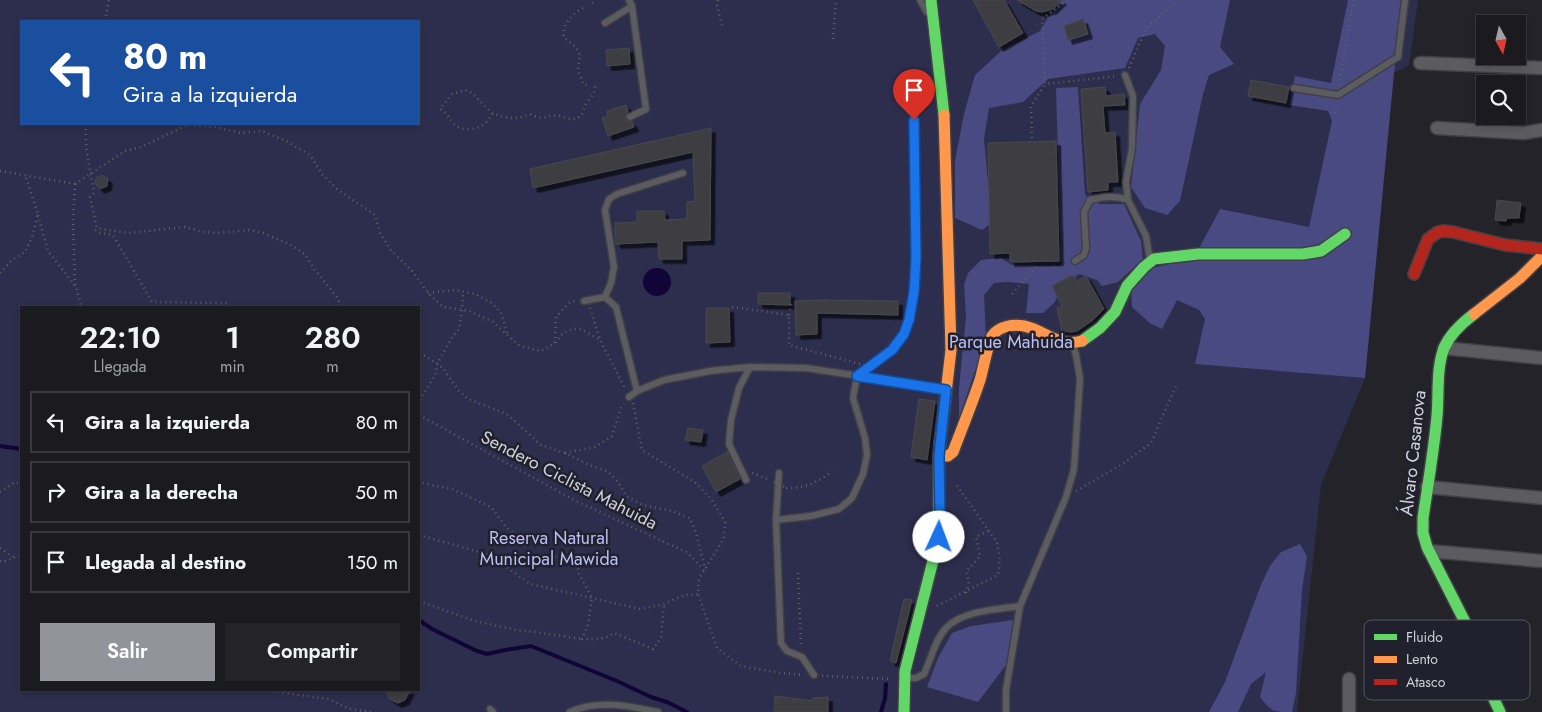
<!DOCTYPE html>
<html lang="es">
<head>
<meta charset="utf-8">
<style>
  body { margin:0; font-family:Jost,sans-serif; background:#232328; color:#f1f3f6; height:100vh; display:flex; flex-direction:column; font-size:19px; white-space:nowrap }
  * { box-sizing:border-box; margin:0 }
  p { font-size:16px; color:#9fa1a4 }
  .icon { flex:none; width:28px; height:28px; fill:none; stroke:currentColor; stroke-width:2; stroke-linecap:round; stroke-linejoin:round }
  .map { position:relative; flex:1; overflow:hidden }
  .panel { position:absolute; left:20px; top:306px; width:400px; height:385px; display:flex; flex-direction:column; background:#1a1a1f; border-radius:0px; box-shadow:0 2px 8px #0003,0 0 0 1px #38383d }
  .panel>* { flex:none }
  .top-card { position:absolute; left:20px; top:20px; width:400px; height:105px; border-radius:0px; box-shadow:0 2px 8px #0003,0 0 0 1px #38383d; background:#1a4fa0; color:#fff; overflow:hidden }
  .needle { width:32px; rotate:172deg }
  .controls { position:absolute; left:1476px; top:15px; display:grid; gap:10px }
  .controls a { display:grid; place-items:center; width:50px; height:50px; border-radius:0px; background:#1a1a1f; box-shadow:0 2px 8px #0003,0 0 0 1px #38383d; font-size:25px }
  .pin { position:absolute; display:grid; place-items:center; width:42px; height:42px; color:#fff; margin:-51px -21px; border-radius:50% 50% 50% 0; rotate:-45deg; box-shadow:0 0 5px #0007 }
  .pin .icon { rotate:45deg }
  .me { position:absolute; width:55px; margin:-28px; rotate:2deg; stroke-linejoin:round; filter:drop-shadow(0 0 4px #0008) }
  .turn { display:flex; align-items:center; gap:18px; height:105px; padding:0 20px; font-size:22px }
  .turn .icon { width:65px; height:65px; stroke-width:2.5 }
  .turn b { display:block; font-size:35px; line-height:42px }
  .eta { display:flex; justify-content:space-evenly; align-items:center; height:85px; text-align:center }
  .eta b { font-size:30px; font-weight:600; line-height:35px }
  .action { display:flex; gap:10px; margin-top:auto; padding:10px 20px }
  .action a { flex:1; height:58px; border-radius:0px; background:#93949b; color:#fff; font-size:20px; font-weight:600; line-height:58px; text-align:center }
  .action a+a { background:#232328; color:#f1f3f6 }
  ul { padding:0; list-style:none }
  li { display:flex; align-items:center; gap:15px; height:62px; margin:0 10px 8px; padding:0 10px; border:2px solid #38383d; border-radius:0px }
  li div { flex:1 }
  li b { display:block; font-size:19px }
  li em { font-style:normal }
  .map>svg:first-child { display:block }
  .green { fill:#2d2e4d; fill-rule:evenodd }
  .forest { fill:#484a81 }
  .water { fill:#100438 }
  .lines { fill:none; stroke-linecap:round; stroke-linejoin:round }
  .stream { stroke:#100438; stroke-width:4 }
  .building { fill:#3d3e43; stroke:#48484d; filter:url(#shadow) }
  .lane-casing { stroke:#404046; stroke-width:9 }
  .street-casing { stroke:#404046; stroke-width:15 }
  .fast-casing { stroke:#404046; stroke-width:14 }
  .slow-casing { stroke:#404046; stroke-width:14 }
  .jam-casing { stroke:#404046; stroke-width:14 }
  .path { stroke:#606165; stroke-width:2.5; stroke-dasharray:1 4; stroke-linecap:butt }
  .lane { stroke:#5c5c60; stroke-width:6 }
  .street { stroke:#5c5c60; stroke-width:12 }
  .fast { stroke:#63d668; stroke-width:11 }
  .slow { stroke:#ff974d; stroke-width:11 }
  .jam { stroke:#b3261e; stroke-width:11 }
  .path-bridge { stroke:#606165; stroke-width:2.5; stroke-dasharray:1 4; stroke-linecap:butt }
  .route-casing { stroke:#114b97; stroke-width:12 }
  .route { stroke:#1a73e8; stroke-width:9 }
  .labels { text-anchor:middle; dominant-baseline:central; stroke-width:5; stroke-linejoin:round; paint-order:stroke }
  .park-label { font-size:18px; fill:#babff7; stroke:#20212c }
  .street-label { font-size:18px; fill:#d0d1d9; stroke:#20212c }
  .key { fill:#20212c; stroke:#555660; stroke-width:1 }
  .key-label { font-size:14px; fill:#d0d1d9 }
</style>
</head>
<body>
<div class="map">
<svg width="1542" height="712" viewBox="0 0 1542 712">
  <defs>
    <filter id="shadow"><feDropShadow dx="4.5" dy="4.5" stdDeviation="0" flood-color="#0009"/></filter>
  </defs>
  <rect width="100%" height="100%" fill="#232329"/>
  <path class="green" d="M0 0H1418L1409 65 1393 73 1365 378 1321 485 1297 712H0ZM21 21H419V124H21ZM21 308H419V690H21Z"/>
  <path class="forest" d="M1062 0H1230L1220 47 1234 64 1209 75 1203 94 1180 201 1167 215 1145 208 1131 187 1140 104 1161 70 1165 46 1155 34 1138 38 1125 68 1048 79 1023 102 989 108 984 139 992 223 982 230 955 218V161L964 114 975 75 1001 51 1040 31 1047 19Z
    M1348 0H1401L1365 378 1195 364 1205 319 1199 310 1177 300 1162 329 1151 324 1132 307 1131 288 1148 269 1194 258 1220 209 1309 227 1332 121 1328 111 1289 105 1295 76 1331 83Z
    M1078 87 1085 195 1099 204H1124L1141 241 1143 259 1118 282 1102 286 1097 280 1079 274 1061 286 1055 302 1043 313H1026L1029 284 1008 282 994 283 984 295 986 338 959 418V388L966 316 964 285 968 273 981 260 1001 258 1012 265 1061 266 1056 88Z
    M1300 544 1307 556 1302 590 1296 693 1292 712C1272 712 1272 712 1260 697L1266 672 1251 684 1238 712H1209L1225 682 1260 587 1270 566 1281 552Z
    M1013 620 1006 665 978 702 927 687 938 658 952 633 971 626Z"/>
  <path class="water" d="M643 282a14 14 0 1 1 28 0a14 14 0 1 1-28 0Z"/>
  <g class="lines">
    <path class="stream" d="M0 446 21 449
      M419 620 432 629 477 651 487 654 505 650 531 646 617 681 651 697 667 702 687 712
      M881 712 885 698 886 684"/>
  </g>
  <path class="building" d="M973 0H1004L1023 33 999 47Z
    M1017 0H1062L1053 9 1042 12 1036 11Z
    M1083 19 1088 34 1068 40 1064 26Z
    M629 48 630 64 607 66 606 50Z
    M1251 80 1289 87 1286 103 1248 96Z
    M1105 87 1106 96 1124 94 1125 105 1103 106 1105 133 1115 132 1118 182H1108V190L1088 192 1081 89Z
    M626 105 628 112 626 115 625 119 628 121 632 122 634 127 608 136 602 118 608 116 607 111Z
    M711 128 710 240 682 241V259H659L658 242 616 244 615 223 637 222V211H664L665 220 687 219V202L695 201 693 152 533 188 530 169Z
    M1056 141 1059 261 1010 262V253L990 254 988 143Z
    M102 175 108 179 107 186 100 189 95 184 96 178Z
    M1497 200 1521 203 1519 218H1507L1506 221 1495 220Z
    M1070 276H1074L1077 281 1086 276 1104 309 1093 320 1077 331 1071 332 1062 331 1057 308 1062 306 1052 286Z
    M758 293H790V305L758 304Z
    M823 300 898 301V315L817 313V334L796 335 795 301Z
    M706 308H729L730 342 706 343Z
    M919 399 935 401 927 460 911 457Z
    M688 428 703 430 701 442 685 440Z
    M727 452 740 479 716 492 702 466Z
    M904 599 912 600 896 663 890 661Z
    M385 690H410L405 700 398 703 395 702 389 698Z
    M775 696 813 701V698L828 697V712H774Z"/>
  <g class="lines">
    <defs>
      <path id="lane" d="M920 0 927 12
        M605 23 632 6 629 0
        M1125 75 1133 96 1132 148 1126 182 1128 200 1146 236 1150 260
        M1294 88 1338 95 1398 57 1405 0
        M630 117 646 109 632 6
        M1075 261 1084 255 1086 248 1084 212 1090 200C1103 197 1115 195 1128 200
        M605 297 611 283 614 267 605 210 609 199 617 194 683 173
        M584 301 605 297 616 307 637 391
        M629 397 637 391 664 380 710 371 750 367 806 368 946 389
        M779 473 776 520 781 643 787 651 802 657 814 675
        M746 480 729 444 731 420 739 388 750 367
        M776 520 811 516 839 509 852 498 863 474 867 455 865 438 853 398 857 376C874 363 896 352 905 332 919 299 916 243 916 207 915 165 914 123 914 80
        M906 678H916L924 674C931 659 935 640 946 628 961 611 998 609 1020 606
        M490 709 493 712
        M570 712C597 699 630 706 658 712
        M1006 712V690L1020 606 1066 497 1074 469 1080 379 1076 355 1072 344"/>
      <path id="street" d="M1420 63 1542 68
        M1437 128 1524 133 1542 130
        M1444 348 1542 358
        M1427 487 1542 498
        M1429 551 1542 561
        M1349 712V679"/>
      <path id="fast" d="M931 0 944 115
        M1474 314C1462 323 1450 334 1444 348 1436 369 1439 394 1437 416 1434 450 1428 484 1423 518V533L1427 547 1466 624 1486 682 1500 712
        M1082 341 1100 328 1115 312 1127 286 1144 267 1154 259 1198 254H1303L1321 251 1345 234
        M904 712 905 671 939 537V456L940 444"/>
      <path id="slow" d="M1474 314 1520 278 1542 256
        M940 444 951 350 944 115
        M939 456H948L953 452C962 428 972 404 980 380 983 370 988 343 992 336 999 326 1013 324 1024 326 1045 330 1057 348 1082 341"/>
      <path id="jam" d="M1414 274 1428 239 1438 232 1443 231 1453 232 1505 245 1542 249"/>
    </defs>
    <use href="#lane" class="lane-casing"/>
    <use href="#street" class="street-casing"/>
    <use href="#fast" class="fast-casing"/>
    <use href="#slow" class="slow-casing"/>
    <use href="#jam" class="jam-casing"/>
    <path class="path" d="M718 0 717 5 722 26
      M1067 0 1042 19 1045 84 1118 76
      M592 3 595 1V0
      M583 8C572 14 561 25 564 38L576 47 580 55 578 71 584 85H588
      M105 21 109 0
      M833 39 836 0
      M1129 68 1146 28 1178 0
      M1339 85 1354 0
      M1335 113 1336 103
      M493 114C489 118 486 124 481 126 474 130 460 131 454 124 448 117 449 115 440 109L452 94 465 90 472 93 493 114 509 118H519L530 114C543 121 545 116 558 115 567 119 578 123 583 112 584 109 584 107 586 104 590 98 595 94 595 86
      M86 124C84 147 90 169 94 192L93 195 90 197 97 228 128 233 185 227 199 231 216 233 250 230 263 233 291 245 305 254 314 269 336 296 343 308
      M1032 138 1031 106 1045 84
      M0 171 75 184
      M75 184 125 151 141 147 187 125 215 127 240 133 262 131 288 142 310 155 322 174 337 189 375 215 380 233 391 250 412 271 428 293 443 307 469 311 493 322 520 346 541 351 555 343 563 333 572 329H581L600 340
      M75 184 73 221 75 285
      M38 215 48 251 76 287 82 308
      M95 230 100 233 113 235 152 302 227 303 232 308
      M0 273 12 260 25 252 32 237 38 214 25 175
      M428 293 454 290 475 294 492 303 501 313 507 333
      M1012 294 1037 266
      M732 307 789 315V345L860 364
      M590 308 600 340 626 390
      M789 315 792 301
      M555 343 556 317 570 302 575 301
      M419 355 426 356 443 368 458 390 468 399 507 414 541 445 565 453 589 465 607 471 618 482 627 497 643 505 672 511 690 518 696 533 705 568
      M633 403 642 450 696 483 712 500 725 522 724 538 699 579 698 594 717 648 741 666 781 673 804 675
      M419 405 421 398 436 373 437 364 451 339 459 329 462 311 463 292
      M419 415 576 501 688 553 704 570
      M565 453 595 447 612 436 621 408 624 404
      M752 473 770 480
      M419 480 422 483 452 489 491 507 507 528 524 542 528 552 544 558 563 556 577 562 579 574 592 598 588 625 582 639C593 639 605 640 614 633L653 649 661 638 664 604
      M786 488C804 489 819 482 832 471
      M1076 491 1121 465 1151 443 1176 386
      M0 492 15 482 21 484
      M419 535 490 555 530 584 640 609 664 604 684 595 698 594
      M0 548 13 557
      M0 561 3 562 21 555
      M798 573 801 648
      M966 593 969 582 966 572 980 556 976 537 990 530
      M419 601 475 621 516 630 535 632 582 639
      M937 606 998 575 1000 560 997 542 955 483
      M822 676 891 679
      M263 690 329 699 349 709 372 712"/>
    <use href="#lane" class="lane"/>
    <use href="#street" class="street"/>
    <use href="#fast" class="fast"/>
    <use href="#slow" class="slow"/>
    <use href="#jam" class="jam"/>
    <path class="path-bridge" d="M774 482 785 487"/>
  </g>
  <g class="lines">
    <defs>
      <path id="route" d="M914 120 916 258 914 292 909 320 904 334 892 350 857 376 946 390 939 456 940 516 939 537"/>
    </defs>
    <use href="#route" class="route-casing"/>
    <use href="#route" class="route"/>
  </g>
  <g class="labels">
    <g class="park-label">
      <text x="1011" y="342">Parque Mahuida</text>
      <text x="549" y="538">Reserva Natural<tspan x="549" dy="21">Municipal Mawida</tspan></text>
    </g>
    <g class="street-label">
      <text transform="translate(1413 453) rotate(-84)">Álvaro Casanova</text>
      <text transform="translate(569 480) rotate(27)">Sendero Ciclista Mahuida</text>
    </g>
  </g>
  <rect x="1364" y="620" width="166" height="80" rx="8" class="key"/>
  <rect x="1374" y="634" width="23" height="6" fill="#63d668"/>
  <rect x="1374" y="656" width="23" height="7" fill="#ff974d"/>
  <rect x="1374" y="679" width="23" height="6" fill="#b3261e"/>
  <g class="key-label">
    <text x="1406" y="642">Fluido</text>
    <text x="1406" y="664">Lento</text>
    <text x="1406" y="687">Atasco</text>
  </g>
</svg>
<div class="controls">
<a><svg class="needle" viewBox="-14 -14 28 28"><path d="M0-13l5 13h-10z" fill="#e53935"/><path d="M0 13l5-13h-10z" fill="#9fa1a4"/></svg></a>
<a><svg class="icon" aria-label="search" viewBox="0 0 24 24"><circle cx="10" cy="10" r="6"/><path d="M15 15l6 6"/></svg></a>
</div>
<div class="pin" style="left:914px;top:120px;background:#d93025"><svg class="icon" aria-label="arrive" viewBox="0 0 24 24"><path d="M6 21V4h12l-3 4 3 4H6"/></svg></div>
<svg class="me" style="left:939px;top:537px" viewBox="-20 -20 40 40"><circle r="19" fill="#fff"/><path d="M0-13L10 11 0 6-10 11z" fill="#1a73e8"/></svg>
<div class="top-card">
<div class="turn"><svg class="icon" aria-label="left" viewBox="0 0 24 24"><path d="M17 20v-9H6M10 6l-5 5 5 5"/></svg><div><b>80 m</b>Gira a la izquierda</div></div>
</div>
<section class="panel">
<div class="eta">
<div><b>22:10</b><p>Llegada</p></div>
<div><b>1</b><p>min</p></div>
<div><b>280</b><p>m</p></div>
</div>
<ul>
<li><svg class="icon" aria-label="left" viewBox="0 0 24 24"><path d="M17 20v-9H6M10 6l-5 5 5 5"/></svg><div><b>Gira a la izquierda</b></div><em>80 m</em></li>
<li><svg class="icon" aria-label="right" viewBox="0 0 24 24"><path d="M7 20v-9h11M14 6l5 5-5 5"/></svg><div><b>Gira a la derecha</b></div><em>50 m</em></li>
<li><svg class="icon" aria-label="arrive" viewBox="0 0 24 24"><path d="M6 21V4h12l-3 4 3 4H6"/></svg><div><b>Llegada al destino</b></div><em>150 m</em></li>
</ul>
<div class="action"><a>Salir</a><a>Compartir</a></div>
</section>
</div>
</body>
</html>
